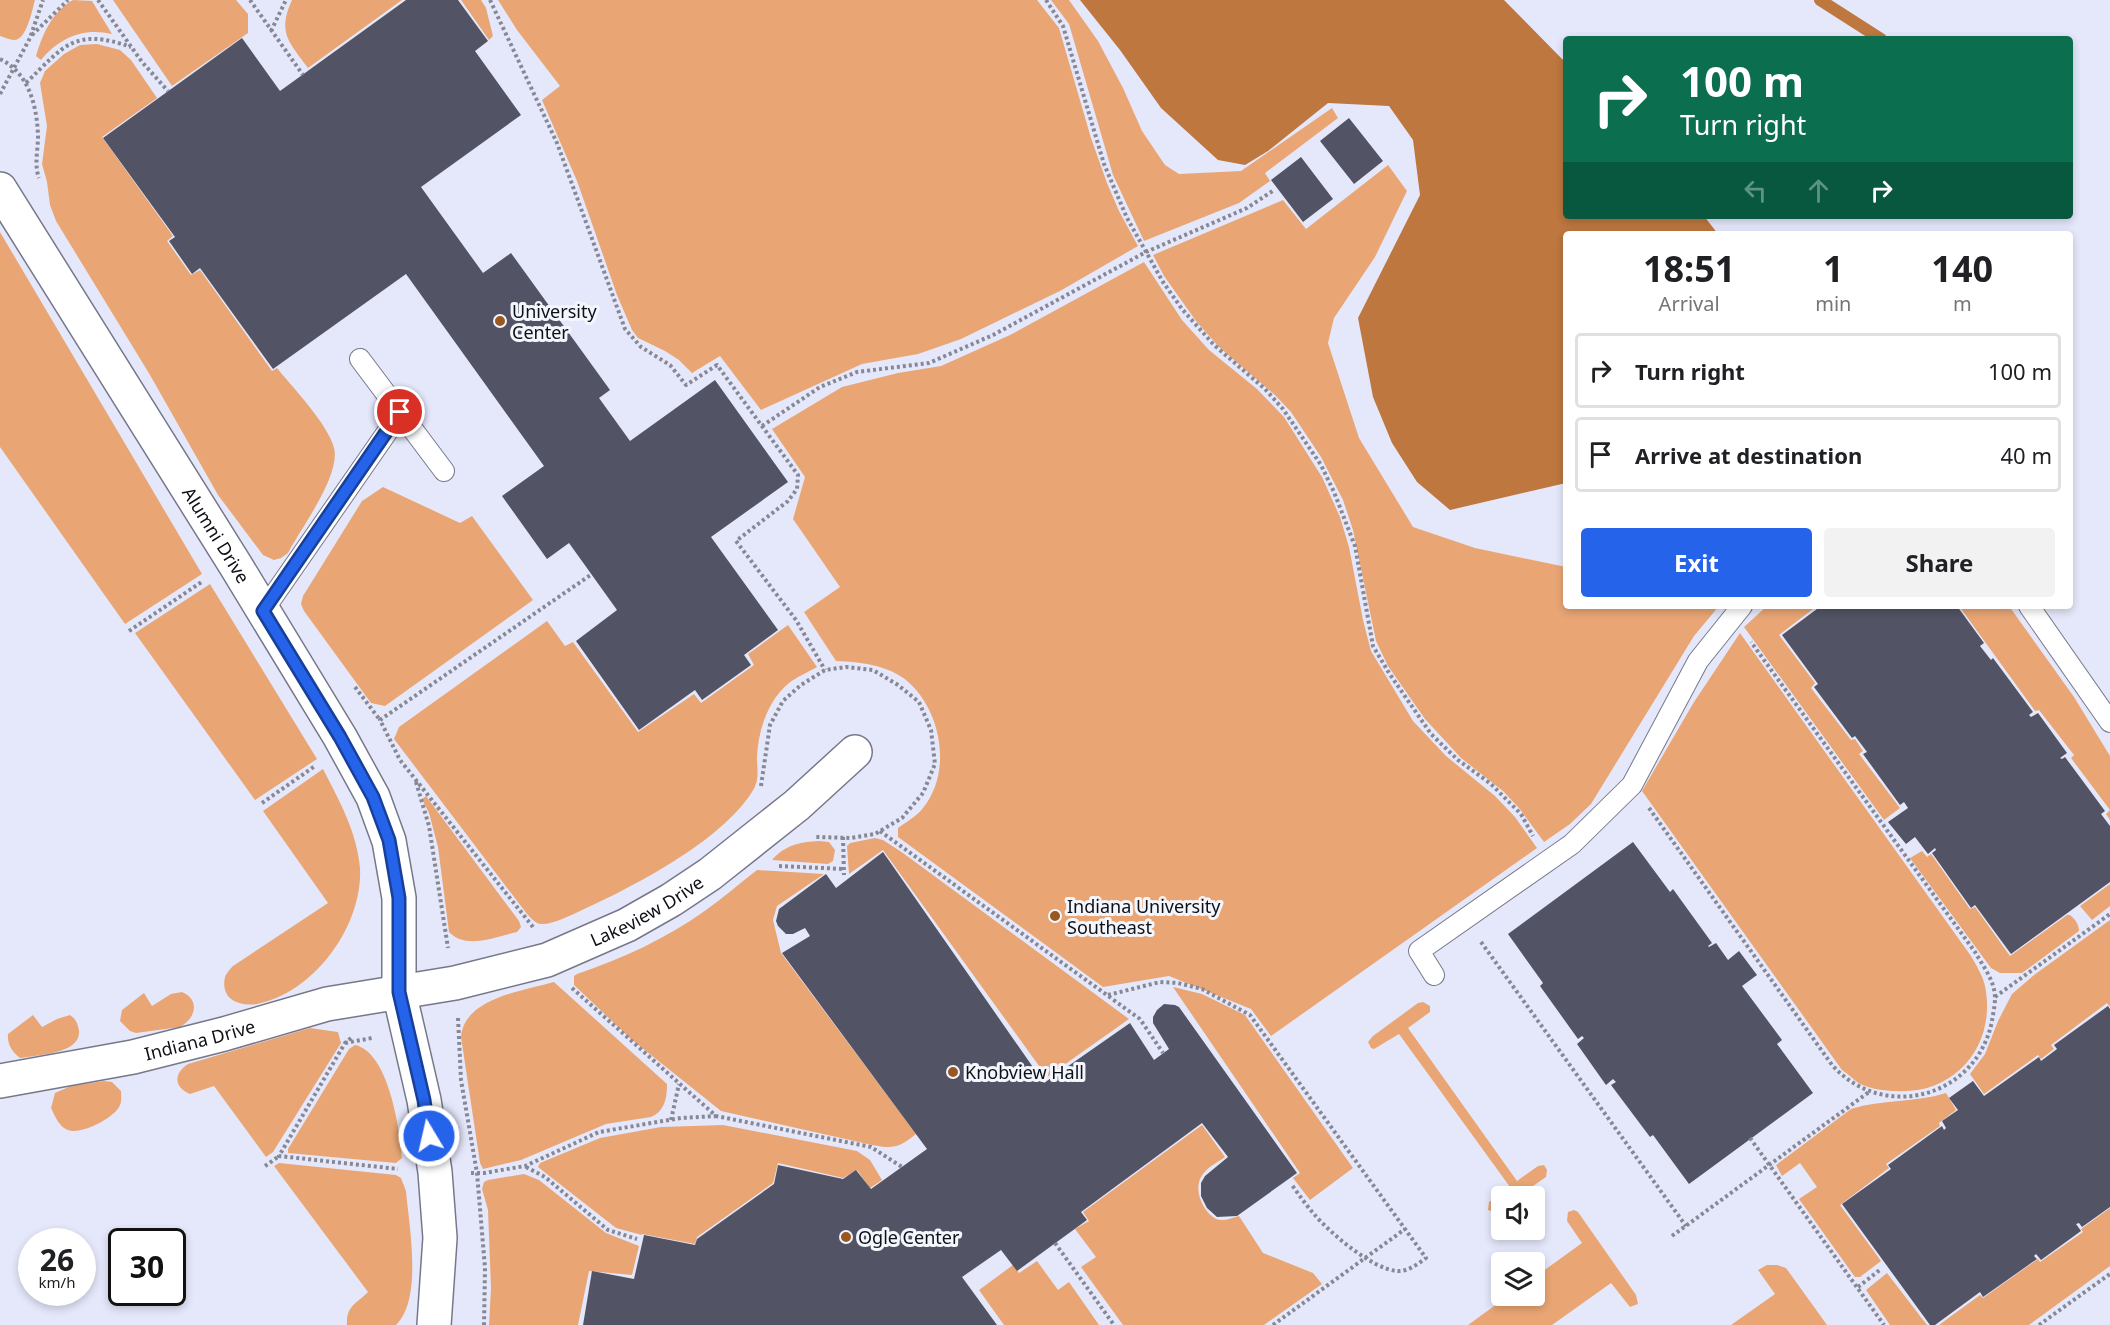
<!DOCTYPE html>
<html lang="en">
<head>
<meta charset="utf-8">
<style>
  body { margin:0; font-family:"Noto Sans",sans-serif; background:#f2f2f2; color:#202124; height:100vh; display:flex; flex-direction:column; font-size:22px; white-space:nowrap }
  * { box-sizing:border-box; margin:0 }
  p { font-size:20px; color:#757577 }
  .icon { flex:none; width:33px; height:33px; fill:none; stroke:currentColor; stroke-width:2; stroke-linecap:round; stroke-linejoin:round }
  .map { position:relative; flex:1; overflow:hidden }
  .details { position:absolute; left:1563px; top:231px; width:510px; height:378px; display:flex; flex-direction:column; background:#fff; border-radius:6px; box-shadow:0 3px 9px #0003 }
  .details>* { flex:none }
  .guide { position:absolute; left:1563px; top:36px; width:510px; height:183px; border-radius:6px; box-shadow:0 3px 9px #0003; background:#0b6e4f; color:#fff; overflow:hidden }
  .tools { position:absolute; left:1491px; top:1186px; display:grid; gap:12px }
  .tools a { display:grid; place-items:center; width:54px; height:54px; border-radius:6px; background:#fff; box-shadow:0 3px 9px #0003; font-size:30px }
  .speed { position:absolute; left:18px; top:1228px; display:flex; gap:12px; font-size:30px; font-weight:700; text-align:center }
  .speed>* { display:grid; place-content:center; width:78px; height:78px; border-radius:50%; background:#fff; box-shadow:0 3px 9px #0003; line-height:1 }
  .speed small { font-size:15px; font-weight:400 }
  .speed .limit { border:3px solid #111; border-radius:9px; background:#fff; color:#111 }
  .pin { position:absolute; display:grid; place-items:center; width:51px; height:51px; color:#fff; margin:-26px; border:3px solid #fff; border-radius:50%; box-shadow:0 2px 6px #0007 }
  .me { position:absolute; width:66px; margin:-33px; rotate:351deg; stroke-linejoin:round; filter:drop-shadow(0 0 4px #0008) }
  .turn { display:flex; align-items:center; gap:21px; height:126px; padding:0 18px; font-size:27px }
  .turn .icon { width:78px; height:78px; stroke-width:2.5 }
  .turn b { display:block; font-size:42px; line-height:51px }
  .lanes { display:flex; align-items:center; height:57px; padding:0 18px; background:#0003; justify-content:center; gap:30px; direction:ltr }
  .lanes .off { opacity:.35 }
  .eta { display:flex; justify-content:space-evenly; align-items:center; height:102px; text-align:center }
  .eta b { font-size:36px; font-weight:700; line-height:42px }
  .button { display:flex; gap:12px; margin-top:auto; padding:12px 18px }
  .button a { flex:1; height:69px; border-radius:6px; background:#2563eb; color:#fff; font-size:24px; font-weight:700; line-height:69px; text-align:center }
  .button a+a { background:#f2f2f2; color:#202124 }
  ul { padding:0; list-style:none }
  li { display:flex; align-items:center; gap:18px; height:75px; margin:0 12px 9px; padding:0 6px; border:3px solid #e0e0e0; border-radius:6px }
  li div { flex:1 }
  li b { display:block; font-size:22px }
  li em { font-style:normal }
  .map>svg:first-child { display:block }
  .green { fill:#e9a674 }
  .water { fill:#be773f }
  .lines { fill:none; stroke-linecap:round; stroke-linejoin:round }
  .stream { stroke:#be773f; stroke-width:12 }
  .building { fill:#525465 }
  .lane-casing { stroke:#76788a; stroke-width:22 }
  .street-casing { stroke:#76788a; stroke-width:36 }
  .path { stroke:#868895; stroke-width:4; stroke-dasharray:3 3; stroke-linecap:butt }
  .lane { stroke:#fff; stroke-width:20 }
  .street { stroke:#fff; stroke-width:33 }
  .route-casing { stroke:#184099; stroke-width:15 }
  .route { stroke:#2563eb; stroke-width:10 }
  .poi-dot { fill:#985821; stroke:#f4f6fe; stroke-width:2 }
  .labels { text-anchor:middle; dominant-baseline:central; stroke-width:6; stroke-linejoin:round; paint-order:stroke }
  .poi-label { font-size:18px; fill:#0f1016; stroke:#f4f6fe; text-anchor:start }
  .street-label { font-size:18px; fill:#0f1016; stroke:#f4f6fe }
</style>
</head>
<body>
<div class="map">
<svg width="2110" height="1325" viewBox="0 0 2110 1325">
  <rect width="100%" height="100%" fill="#e5e8fb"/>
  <path class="green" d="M0 0H35C32 10 27 40 14 40 10 40 4 37 0 36Z
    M73 0 92 1 112 34C83 27 59 38 41 60L36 56C43 33 52 12 73 0Z
    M113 0H236L248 14V33L172 86Z
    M292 0H402L308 68C289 42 277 33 292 0Z
    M461 0H481L486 8 493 36 489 40Z
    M498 0H1037L1059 28 1091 138 1107 183 1119 211 1138 246 1060 291 961 339 918 354 862 364 761 410 720 356 692 373 679 360 665 351 638 338 632 330 617 295 577 181 542 100 560 86 517 30Z
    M1051 0H1069L1098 41 1123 88 1142 131 1165 165 1179 174 1241 171 1332 108 1338 118 1265 173 1270 181 1239 203 1144 241 1113 175 1069 24Z
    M97 44 120 50 131 60 157 98 102 137 173 236 167 241 191 275 200 270 272 371 277 368C293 388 328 424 334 448 341 475 301 528 288 553L281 558 274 560 263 555 218 495 150 375 56 221 50 205 47 182 42 164 47 126 40 83 45 71 64 54 80 45Z
    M1388 165 1407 191 1375 257 1334 318 1328 343 1359 438 1413 527 1475 548 1566 567V606H1719L1694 636 1591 804 1570 824 1544 842 1519 808 1503 791 1461 758 1425 719 1388 666 1376 641 1353 530 1343 500 1321 457 1291 412 1275 395 1219 347 1196 321 1164 276 1153 255 1283 200 1306 229Z
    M0 232 202 574 125 624 0 447Z
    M1144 262 1182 320 1209 350 1257 389 1284 417 1322 477 1340 517 1349 547 1363 620 1371 651 1413 721 1446 756 1495 796 1515 817 1537 848 1271 1036 1251 1009 1169 976 1103 987 898 837V828C906 822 917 816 923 808 953 771 941 709 906 680 887 665 860 662 836 661L804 612 840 587 793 519 805 477 772 429 842 387 898 373 941 366 1010 335Z
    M383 487 460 523 472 516 533 600 385 706 371 703 304 611 301 604 303 596 362 501Z
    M210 584 317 759 255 800 135 633Z
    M1767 606H1817L1779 635 1815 683 1811 688 1851 740 1855 739 1863 751 1859 754 1900 808 1884 820 1744 627Z
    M1959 606H2009L2074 697 2110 756V820L2106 814 2110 810 2071 758 2074 755 2039 710 2035 711Z
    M547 621 565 646 573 642 638 732 694 694 701 703 754 665 748 654 788 625 817 667C808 672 797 677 789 683 768 700 758 731 757 757 757 770 760 780 752 792 720 842 633 887 580 911 571 915 552 925 541 924 536 924 531 918 527 914L394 739 399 727Z
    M1740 633 1971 956C1976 965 1983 976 1985 986 1997 1044 1956 1095 1896 1091 1884 1091 1872 1089 1860 1084 1854 1080 1848 1074 1842 1070L1642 791 1694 702Z
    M323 769C339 800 357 832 360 868 363 926 314 993 257 1004 239 1007 220 999 225 977 226 974 230 969 233 966L328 903 263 811Z
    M426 796 519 921 521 927 517 932C495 937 466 950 449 932L438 847 429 813 422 799Z
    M875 838 883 840 903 853 1129 1019 1047 1077 883 850 849 874 847 846 850 843Z
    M819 841 829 842 835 850 833 861 828 864 772 860C785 845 800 842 819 841Z
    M1922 851 1927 857 1931 854 1970 909 1975 907 2010 956 2067 915H2070C2075 919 2079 924 2079 931L2022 973H2000L1991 968 1910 858Z
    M757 870 824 874 777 906 773 920 781 953 916 1134C899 1148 893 1149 872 1145L721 1111 631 1039 574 985V976L577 974C622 959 667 938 706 910 723 898 740 883 757 870Z
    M2110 884V906L2092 920 2080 906Z
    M2110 920V1007L2107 1003 2051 1045 2054 1049 2041 1059 2038 1055 1984 1094 1970 1074 1985 1054 1998 1021 2012 994 2034 975Z
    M554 982 667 1084C667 1098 665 1111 651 1117L606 1124 521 1160 483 1169 480 1163 461 1037C464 998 523 991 554 982Z
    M1173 987 1202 994 1245 1015 1353 1168 1310 1200 1293 1178 1300 1173Z
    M182 992C201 1000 195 1019 180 1027L136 1033 130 1031 120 1021 122 1010 144 993 152 1006 171 994Z
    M1423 1002 1430 1006V1012L1408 1028 1517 1181 1538 1166 1544 1165 1547 1170 1546 1177 1517 1197H1502L1501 1208 1494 1212 1488 1210 1489 1202 1510 1187 1399 1034 1374 1049 1371 1048 1368 1042 1373 1036 1418 1003Z
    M33 1015 42 1027 57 1019 70 1015C76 1019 78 1024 79 1031 81 1054 36 1055 20 1058 12 1052 7 1044 8 1034Z
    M310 1028 338 1032 341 1043 273 1152 266 1157 214 1086 190 1094C173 1087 174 1073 188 1064Z
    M355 1045C389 1052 400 1131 402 1158L396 1163 288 1153V1149L349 1049Z
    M104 1081 112 1082 121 1091C121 1095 122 1101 120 1105 115 1118 81 1135 68 1130 59 1127 55 1116 51 1108L55 1093 71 1086Z
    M1946 1093 1956 1110 1939 1123 1940 1126 1886 1164 1889 1168 1840 1205 1881 1261 1860 1277H1855L1799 1199 1817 1187 1800 1163 1782 1176 1776 1165 1851 1109C1882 1099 1915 1103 1946 1093Z
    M723 1125 857 1151 870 1160 882 1180 870 1188 857 1170 843 1178 778 1163 773 1183 697 1237 695 1244 642 1234V1235L616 1228 538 1167 540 1163 600 1138 661 1127Z
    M1202 1125 1225 1157C1218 1162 1208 1167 1203 1174 1192 1188 1202 1211 1216 1219 1223 1222 1232 1218 1239 1216L1263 1253 1313 1273 1322 1284 1264 1325H1123L1081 1267 1096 1257 1075 1229 1089 1221 1083 1212Z
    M279 1163 396 1175 401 1178 406 1191C409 1226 423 1299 396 1325H347C346 1306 356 1304 368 1292L274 1166Z
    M524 1174 539 1180 606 1233 639 1246 632 1275 589 1271 578 1325H489L491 1288 488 1210 482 1189 484 1182 488 1180Z
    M2110 1208V1266L2029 1325H1939L1980 1295 1983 1298 2038 1259 2040 1262 2083 1232 2081 1229Z
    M1574 1210 1578 1212 1636 1295 1638 1304 1630 1307 1611 1283 1552 1325H1468L1508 1296H1534L1535 1277 1582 1243 1567 1221 1568 1212Z
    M1037 1261 1058 1290 1069 1282 1099 1325H1004L979 1290 1013 1265 1019 1273Z
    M1767 1265H1777L1786 1268 1827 1325H1731L1775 1294 1758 1270Z
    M1887 1273 1927 1325H1890L1866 1290Z"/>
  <path class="water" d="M1080 0H1504L1566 63V216H1704L1718 234H1566V483L1450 510 1417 482 1392 443 1373 397 1358 318 1420 195 1413 140 1389 106 1328 103 1268 151 1245 165 1218 160 1161 108 1120 50Z"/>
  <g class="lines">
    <path class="stream" d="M1820 0 1881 39"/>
  </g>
  <path class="building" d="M406 0H458L488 41 475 51 521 115 421 187 483 273 511 253 610 390 599 398 630 441 715 380 788 482 711 537 778 630 744 655 751 665 702 700 695 690 639 730 576 641 617 610 569 543 547 559 502 496 544 466 406 274 273 369 200 268 192 274 169 241 175 237 103 138 242 38 280 91Z
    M1349 118 1383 161 1354 184 1320 141Z
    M1301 157 1333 199 1303 222 1271 180Z
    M1821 606H1957L1984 643 1980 646 1991 660 1993 658 2033 712 2029 715 2031 717 2038 713 2067 753 2060 758 2062 759 2065 757 2105 811 2101 814 2110 826V882L2011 954 1975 905 1971 908 1932 853 1936 850 1935 848 1928 854 1915 837 1906 844 1888 822 1908 808 1904 802 1900 805 1863 754 1867 752 1855 736 1852 738 1814 687 1818 684 1782 635Z
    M1633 842 1670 892 1673 889 1712 943 1708 946 1709 947 1716 943 1728 960 1739 951 1757 975 1742 986 1782 1040 1777 1044 1813 1093 1689 1184 1653 1135 1650 1137 1611 1085 1616 1082 1613 1079 1606 1085 1577 1044 1584 1038 1582 1036 1578 1039 1540 986 1543 983 1508 934Z
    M883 852 1044 1083 1130 1023 1154 1060 1169 1049 1153 1023V1017L1157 1010 1164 1004 1175 1005 1179 1007 1297 1173 1237 1216 1217 1217 1207 1208 1201 1196V1183L1205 1176 1228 1157 1202 1123 1081 1212 1087 1220 1017 1271 1001 1250 962 1277 997 1325H583L592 1271 634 1279 644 1235 695 1245 697 1239 774 1184 778 1165 843 1179 856 1170 871 1189 927 1149 782 953 810 936 805 928 793 934H786L778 926 776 921 779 909 826 874 836 888Z
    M2108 1006 2110 1009V1207L2082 1227 2079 1223 2076 1224 2081 1231 2041 1260 2036 1254 2034 1256 2037 1259 1983 1297 1980 1292 1935 1325H1930L1842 1204 1891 1169 1888 1165 1942 1126 1944 1130 1946 1128 1942 1121 1958 1110 1949 1098 1973 1081 1984 1096 2039 1057 2041 1061 2057 1049 2054 1045Z"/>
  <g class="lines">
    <defs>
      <path id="lane" d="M360 359 444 471
        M2029 606 2110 722
        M263 611 401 412
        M1434 975 1419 951 1572 844 1632 785 1698 661 1742 606"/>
      <g id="street">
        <path id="s1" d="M0 189 236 566 340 737 373 797 389 841 399 898V992L424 1100 435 1172 440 1238 434 1325"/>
        <path id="s2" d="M0 1081 133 1057 224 1034 327 1004 455 983 547 960 627 925 671 900 710 874 797 805 855 752"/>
      </g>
    </defs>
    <use href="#lane" class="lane-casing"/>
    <use href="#street" class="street-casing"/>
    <path class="path" d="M98 0 142 62 168 91
      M250 0 303 75
      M490 0 557 143 625 329 641 347 670 365 686 385 717 365 798 475 797 489 788 501 736 541 796 620 825 670
      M1046 0 1063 26 1104 164 1127 218 1163 282 1182 309 1214 345 1265 389 1283 409 1321 465 1334 492 1355 546 1373 646 1389 673 1431 734 1458 760 1491 784 1521 814 1533 836
      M271 31 286 0
      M32 35 68 0
      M0 59C29 73 37 106 38 136 38 150 34 165 39 178
      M26 83C64 46 74 27 131 47
      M0 94 30 38 43 0
      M762 426 820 387 857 372 929 363 993 335 1146 252 1247 208 1274 190
      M129 631 203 581
      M355 687 380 720
      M416 782 429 826 448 948
      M761 786 770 725 783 701 801 685 825 670 846 667 873 670 898 685 919 702 931 730 935 764 923 793 902 818 875 834 851 838 815 837
      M262 803 315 766
      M1649 808 1832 1065C1884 1123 1977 1097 1992 1021 1993 1014 1995 1006 1995 998 1995 981 1983 966 1975 952L1751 642
      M880 831 1140 1019 1163 1053
      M843 837 844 875
      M779 866 844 869
      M533 927 400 760 380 720 592 574
      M1481 942 1686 1226
      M572 988 716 1116 871 1147 902 1167
      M1108 995 1160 982 1178 983 1202 989 1250 1015 1426 1258C1418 1264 1407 1272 1397 1271 1372 1269 1330 1233 1314 1214 1306 1205 1299 1195 1292 1185
      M1995 997 2110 914
      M458 1018 461 1080 477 1173 485 1268 484 1325
      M351 1038 345 1043 279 1156 398 1169
      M345 1043 372 1038
      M671 1120 679 1084
      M1750 1138 1884 1325
      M265 1166 279 1156
      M526 1167 545 1177 608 1230 637 1239
      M471 1173H484L525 1166 599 1132 681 1118 716 1116
      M1672 1236 1869 1092
      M1055 1243 1114 1325
      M1858 1287 1881 1269
      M1273 1325 1405 1229
      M2039 1325 2110 1274"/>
    <use href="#lane" class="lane"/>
    <use href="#street" class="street"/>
  </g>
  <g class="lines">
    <defs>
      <path id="route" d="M400 412 263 611 340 737 373 797 389 840 399 898V992L424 1100 429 1136"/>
    </defs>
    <use href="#route" class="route-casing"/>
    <use href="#route" class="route"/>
  </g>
  <g class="poi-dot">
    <circle cx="500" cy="321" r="6"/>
    <circle cx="1055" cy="916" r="6"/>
    <circle cx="953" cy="1072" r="6"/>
    <circle cx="846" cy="1237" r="6"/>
  </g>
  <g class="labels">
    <g class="poi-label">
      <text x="512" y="311">University<tspan x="512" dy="21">Center</tspan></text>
      <text x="1067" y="906">Indiana University<tspan x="1067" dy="21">Southeast</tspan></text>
      <text x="965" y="1072">Knobview Hall</text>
      <text x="858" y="1237">Ogle Center</text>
    </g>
    <g class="street-label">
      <text stroke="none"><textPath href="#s1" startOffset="408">Alumni Drive</textPath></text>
      <text stroke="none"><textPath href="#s2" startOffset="672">Lakeview Drive</textPath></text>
      <text stroke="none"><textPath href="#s2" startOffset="204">Indiana Drive</textPath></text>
    </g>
  </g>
</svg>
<div class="tools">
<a><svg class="icon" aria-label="sound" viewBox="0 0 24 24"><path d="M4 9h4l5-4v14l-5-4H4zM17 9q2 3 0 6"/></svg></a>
<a><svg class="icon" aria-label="layers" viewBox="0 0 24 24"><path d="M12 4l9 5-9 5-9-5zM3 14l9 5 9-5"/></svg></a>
</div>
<div class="speed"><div>26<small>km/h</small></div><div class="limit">30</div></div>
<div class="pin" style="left:400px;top:412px;background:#d93025"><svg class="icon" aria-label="arrive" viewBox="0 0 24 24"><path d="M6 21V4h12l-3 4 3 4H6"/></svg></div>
<svg class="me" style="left:429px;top:1136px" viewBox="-20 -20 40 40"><circle r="17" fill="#2563eb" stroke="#fff" stroke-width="3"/><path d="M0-11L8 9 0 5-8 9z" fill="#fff"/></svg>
<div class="guide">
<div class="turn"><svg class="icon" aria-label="right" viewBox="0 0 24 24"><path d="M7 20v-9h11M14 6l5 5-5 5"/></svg><div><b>100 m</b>Turn right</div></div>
<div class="lanes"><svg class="icon off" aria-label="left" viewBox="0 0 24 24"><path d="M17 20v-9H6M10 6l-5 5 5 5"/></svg><svg class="icon off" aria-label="ahead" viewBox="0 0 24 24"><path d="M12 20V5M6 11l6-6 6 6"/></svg><svg class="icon" aria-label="right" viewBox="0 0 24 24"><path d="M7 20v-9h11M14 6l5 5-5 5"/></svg></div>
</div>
<section class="details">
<div class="eta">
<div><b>18:51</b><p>Arrival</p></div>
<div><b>1</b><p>min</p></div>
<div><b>140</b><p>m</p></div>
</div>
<ul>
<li><svg class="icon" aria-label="right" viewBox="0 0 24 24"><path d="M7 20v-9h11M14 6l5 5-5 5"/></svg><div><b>Turn right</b></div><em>100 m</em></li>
<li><svg class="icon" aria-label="arrive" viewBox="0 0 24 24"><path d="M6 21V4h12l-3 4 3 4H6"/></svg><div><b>Arrive at destination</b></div><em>40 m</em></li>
</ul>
<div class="button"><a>Exit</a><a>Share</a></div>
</section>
</div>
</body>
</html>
